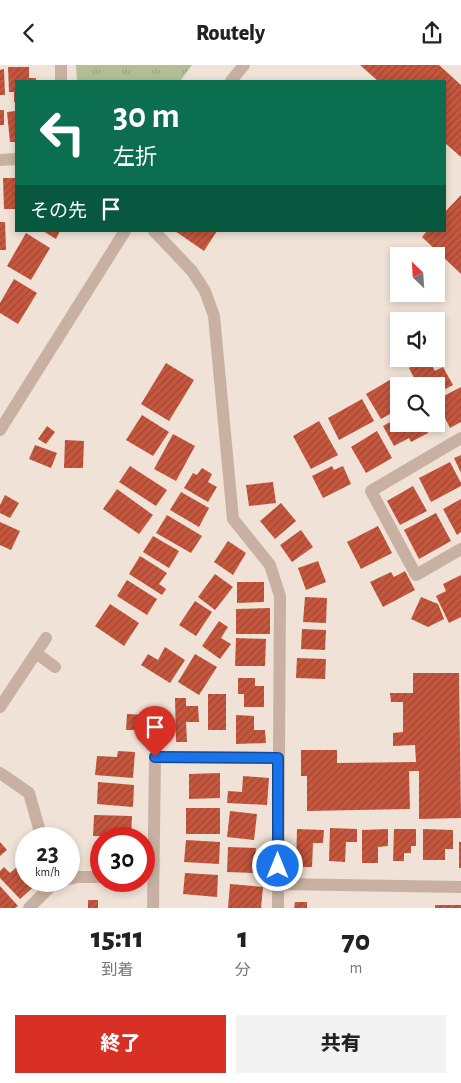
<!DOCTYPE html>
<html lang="ja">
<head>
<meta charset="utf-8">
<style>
  body { margin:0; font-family:"Alegreya Sans","Noto Sans JP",sans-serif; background:#f2f2f2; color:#222; height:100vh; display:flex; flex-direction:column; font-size:19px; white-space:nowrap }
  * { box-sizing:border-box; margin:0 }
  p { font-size:16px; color:#767676 }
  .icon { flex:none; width:28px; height:28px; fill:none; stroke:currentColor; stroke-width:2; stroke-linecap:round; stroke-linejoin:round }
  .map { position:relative; height:843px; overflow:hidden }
  .side { display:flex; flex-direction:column; background:#fff; flex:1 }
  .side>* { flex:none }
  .banner { position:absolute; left:15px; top:15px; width:431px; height:152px; border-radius:0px; box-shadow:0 2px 8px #0003; background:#0b6e4f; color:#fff; overflow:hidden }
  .needle { width:32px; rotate:335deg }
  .buttons { position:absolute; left:390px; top:182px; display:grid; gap:10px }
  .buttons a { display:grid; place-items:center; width:55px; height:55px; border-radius:0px; background:#fff; box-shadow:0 2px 8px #0003; font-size:25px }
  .speed { position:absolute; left:15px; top:762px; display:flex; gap:10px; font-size:25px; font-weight:700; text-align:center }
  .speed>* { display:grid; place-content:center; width:65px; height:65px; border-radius:50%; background:#fff; box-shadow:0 2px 8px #0003; line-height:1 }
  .speed small { font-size:12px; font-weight:400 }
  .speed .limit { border:8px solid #d22; background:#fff; color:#111 }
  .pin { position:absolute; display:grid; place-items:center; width:42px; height:42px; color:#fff; margin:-51px -21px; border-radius:50% 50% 50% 0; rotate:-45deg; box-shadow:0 0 5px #0007 }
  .pin .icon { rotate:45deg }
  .me { position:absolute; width:55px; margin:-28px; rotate:0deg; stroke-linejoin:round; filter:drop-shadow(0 0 4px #0008) }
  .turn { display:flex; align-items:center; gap:18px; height:105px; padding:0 15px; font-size:22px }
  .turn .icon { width:65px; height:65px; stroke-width:2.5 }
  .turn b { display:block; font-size:35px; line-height:42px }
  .then { display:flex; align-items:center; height:48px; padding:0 15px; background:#0003; gap:10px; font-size:19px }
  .eta { display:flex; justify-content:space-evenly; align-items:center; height:85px; text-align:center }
  .eta b { font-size:30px; font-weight:800; line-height:35px }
  .primary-button { display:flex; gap:10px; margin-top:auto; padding:10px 15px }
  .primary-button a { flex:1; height:58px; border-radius:0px; background:#d93025; color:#fff; font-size:20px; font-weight:800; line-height:58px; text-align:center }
  .primary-button a+a { background:#f2f2f2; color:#222 }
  header { display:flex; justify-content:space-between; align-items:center; height:65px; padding:0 15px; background:#fff; font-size:22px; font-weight:800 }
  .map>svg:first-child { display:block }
  .park { fill:url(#park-tufts) }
  .building { fill:url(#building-hatch) }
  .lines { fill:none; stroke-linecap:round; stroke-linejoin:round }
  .minor { stroke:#c8b1a2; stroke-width:12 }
  .route-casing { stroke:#114b97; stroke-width:12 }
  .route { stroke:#1a73e8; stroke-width:9 }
</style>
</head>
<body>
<header><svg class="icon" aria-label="back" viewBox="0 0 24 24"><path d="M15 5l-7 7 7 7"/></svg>Routely<svg class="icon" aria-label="share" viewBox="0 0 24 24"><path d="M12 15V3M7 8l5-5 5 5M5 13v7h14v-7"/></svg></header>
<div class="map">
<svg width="461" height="843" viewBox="0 0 461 843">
  <defs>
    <pattern id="park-tufts" width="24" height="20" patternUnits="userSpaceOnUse" patternTransform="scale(1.25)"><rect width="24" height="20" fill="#b3be96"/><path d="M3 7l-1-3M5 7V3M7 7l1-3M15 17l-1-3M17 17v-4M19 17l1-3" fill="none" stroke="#9aa381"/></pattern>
    <pattern id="building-hatch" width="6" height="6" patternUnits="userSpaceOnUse" patternTransform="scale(1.25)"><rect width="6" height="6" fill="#c5573e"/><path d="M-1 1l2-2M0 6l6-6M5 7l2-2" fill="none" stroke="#a14834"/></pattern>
  </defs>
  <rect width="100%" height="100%" fill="#f0e2d6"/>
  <path class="park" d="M76 0H192L180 16H77Z"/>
  <path class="building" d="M360 0H439L461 20V92L445 78V16H378Z
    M8 2H29V13H36V16H16V37H14V27H9Z
    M4 4 5 30H0V5Z
    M0 45H4V60H0Z
    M16 46V77H10L7 47Z
    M3 113H16V144H4Z
    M461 130V209L422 172 427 166H445V147Z
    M0 157H5L6 185H0Z
    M43 166H60L56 174Z
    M175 166H217L204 186Z
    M26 168 50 183 31 215 7 201Z
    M14 214 37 228 18 259 0 248V238Z
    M426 294H428L435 306 443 302 453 320 436 329V321H418L409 303Z
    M166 298 194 315 169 356 141 339Z
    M395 312 400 321H399V344L381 354 366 329Z
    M461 322V357L450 363 444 351 440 353 436 346V335Z
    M362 334 374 356 339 375 328 353Z
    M142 350 169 367 153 391 126 375Z
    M399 352V359H423L428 368 411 377 409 373 394 381 383 361Z
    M319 356 338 390 311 404 293 371Z
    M47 361 55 367 46 379 38 374Z
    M377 366 392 393 366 408 351 382Z
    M173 369 195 381 176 416 154 404Z
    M65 375 84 376 83 403H64Z
    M35 380 57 388 51 403 29 394Z
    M461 390V408L454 393Z
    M450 397 461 418V421L431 437 419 413Z
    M130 401 167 425 156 441 119 417Z
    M332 401 334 405 343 401 351 419 323 433 312 411Z
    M202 403 212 409 208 417 217 422 208 437 184 423 193 408 197 410Z
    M273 417 276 438 249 441 246 420Z
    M413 421 427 446 400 460 387 436Z
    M117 424 153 450 139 469 103 444Z
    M181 427 209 443 199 462 170 445Z
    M5 430 19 438 10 453 0 448V440Z
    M461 434V467L457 470 443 444Z
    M281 438 296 456 275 474 260 456Z
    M436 448 451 476 419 494 404 465Z
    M167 450 202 471 191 488 156 468Z
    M0 457 20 466 11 485 0 480Z
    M378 461 392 488 361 504 347 477Z
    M301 465 313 482 292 497 280 480Z
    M153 471 179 486 169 503 143 487Z
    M228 476 246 488 233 510 214 497Z
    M140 491 167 508 159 519 166 524 162 530 129 509Z
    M318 496 326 517 306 525 298 503Z
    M405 506 415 525 383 542 370 517 391 507 394 512Z
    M215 509 233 522 215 545 198 532Z
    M461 510V552L449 558 436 531 446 526 443 519Z
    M127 515 157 534 147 550 117 531Z
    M237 517H264V537L237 538Z
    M305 532 327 533 326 558 303 557Z
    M421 532 438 539 444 554 428 562 411 554Z
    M195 536 212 547 196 571 179 560Z
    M110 539 139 558 124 581 95 561Z
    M270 543V569H236V544Z
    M219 556 228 562 221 573 231 579 220 594 202 581Z
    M302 564 326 565 325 585 301 584Z
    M236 573 266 574 265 601H235Z
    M165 582 185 595 170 618 141 600 148 589 158 595Z
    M195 589 217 602 199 630 178 617Z
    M297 593 326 594 325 614 296 613Z
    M413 608H459L461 753 419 754V706H409L410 744 307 746V711H301V685H337V698L416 697 415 680 393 681V668L403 667V637H391L390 628H413Z
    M238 613H255V621H264V642H244V629H238Z
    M208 629H226V665H208Z
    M175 633H186V641H198L199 657H186L187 677H176Z
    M127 649 168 651 167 666H153V676L140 675 141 665H126Z
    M236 650 254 651V665H265L266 678 236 679Z
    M118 686 135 687 133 713 95 710 97 691 117 692Z
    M220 708V733L189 734V709Z
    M243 711 269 713 267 740 227 738 228 726 242 727Z
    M98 717 134 720 133 742 97 739Z
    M186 743H220V769H186Z
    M230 746 257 749 254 775 227 772Z
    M94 750 132 751 131 772 93 771Z
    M330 763 357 764V777H346L345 797 329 796Z
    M297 764 324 765 323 778H313L312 802H296Z
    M388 764V781L378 782V798H362V765Z
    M394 764H416V781H411V788H404V796H393Z
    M423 764 453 765V784H445V795H423Z
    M186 775 220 777 219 799 184 797Z
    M0 777 7 785 0 791Z
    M459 777H461V803H459Z
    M101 779V801H93V780Z
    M228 782 256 783 254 808 227 807Z
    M25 795 26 797V816H40L20 834 0 813V806L4 802 10 808Z
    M185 808 218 810 217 832 183 829Z
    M230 819 263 822 261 843H228Z
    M0 821 18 841 15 843H0Z
    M88 835H98V843H88Z
    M295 837H307V843H294Z
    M435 840H461V843H435Z"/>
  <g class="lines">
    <path class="minor" d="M61 0V16
      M231 16 244 0
      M0 95 16 94
      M154 166 192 206 205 226 214 251 233 454 270 500 280 531 278 843
      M0 365 125 166
      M461 373 371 426 416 510 461 484
      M36 588 55 602
      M0 642 46 573
      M0 708 29 728 42 774
      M69 814 78 812H101
      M278 819 461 822
      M29 843 54 818 61 816
      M153 843 155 692 278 693"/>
  </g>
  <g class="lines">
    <defs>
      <path id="route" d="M155 692 278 693V801"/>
    </defs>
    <use href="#route" class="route-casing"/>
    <use href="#route" class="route"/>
  </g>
</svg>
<div class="buttons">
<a><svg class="needle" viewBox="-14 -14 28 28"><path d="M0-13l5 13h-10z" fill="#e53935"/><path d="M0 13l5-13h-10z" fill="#767676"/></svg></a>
<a><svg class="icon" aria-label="sound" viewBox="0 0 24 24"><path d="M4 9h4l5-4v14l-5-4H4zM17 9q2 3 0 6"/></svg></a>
<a><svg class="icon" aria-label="search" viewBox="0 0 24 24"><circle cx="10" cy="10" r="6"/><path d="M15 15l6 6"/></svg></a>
</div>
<div class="speed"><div>23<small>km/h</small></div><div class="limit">30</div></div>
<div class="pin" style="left:155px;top:692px;background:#d93025"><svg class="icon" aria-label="arrive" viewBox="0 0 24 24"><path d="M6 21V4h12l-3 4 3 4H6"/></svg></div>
<svg class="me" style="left:278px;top:801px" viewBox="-20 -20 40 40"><circle r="17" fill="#1a73e8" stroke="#fff" stroke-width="3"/><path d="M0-11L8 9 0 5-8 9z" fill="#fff"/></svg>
<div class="banner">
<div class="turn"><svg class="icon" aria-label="left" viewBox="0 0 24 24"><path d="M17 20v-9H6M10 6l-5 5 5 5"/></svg><div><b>30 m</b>左折</div></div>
<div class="then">その先<svg class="icon" aria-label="arrive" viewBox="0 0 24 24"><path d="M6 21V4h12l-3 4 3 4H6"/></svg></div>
</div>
</div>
<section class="side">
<div class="eta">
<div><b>15:11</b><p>到着</p></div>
<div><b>1</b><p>分</p></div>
<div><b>70</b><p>m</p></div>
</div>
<div class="primary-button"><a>終了</a><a>共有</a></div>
</section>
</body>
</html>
